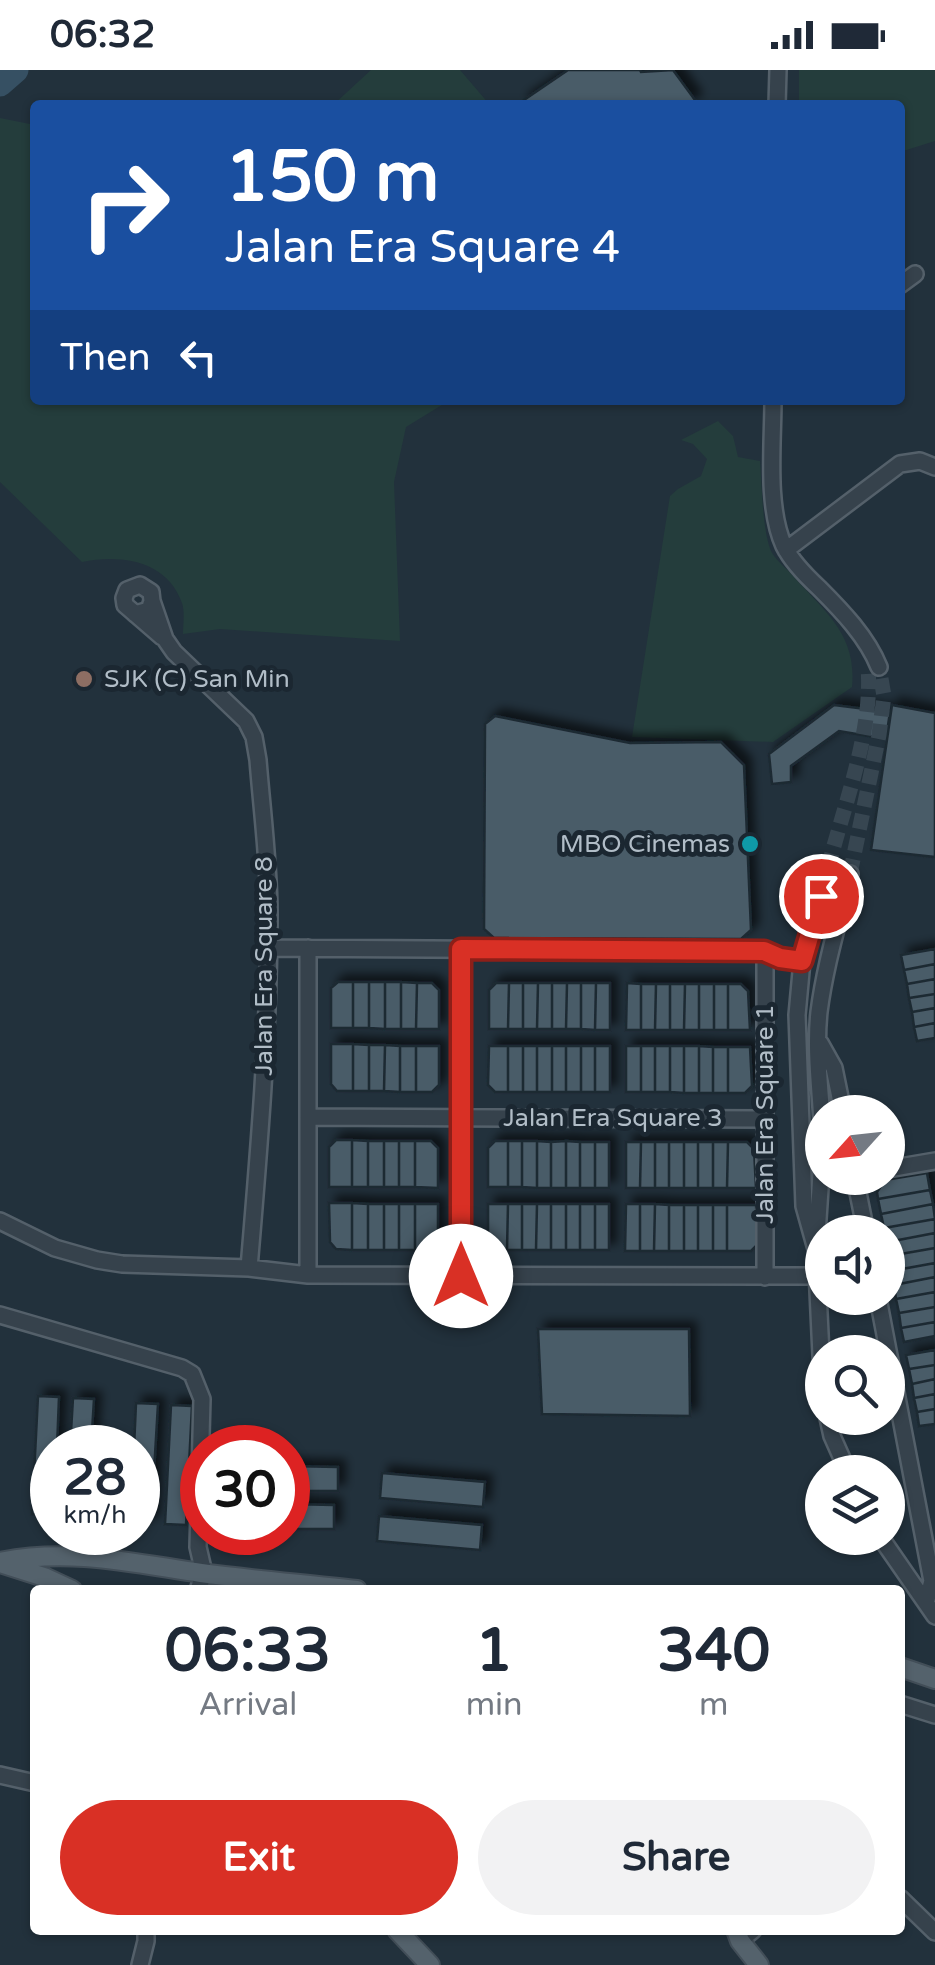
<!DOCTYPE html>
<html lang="en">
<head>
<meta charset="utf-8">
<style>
  body { margin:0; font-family:"Varela Round",sans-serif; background:#f2f2f3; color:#1f2937; height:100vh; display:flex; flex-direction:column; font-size:38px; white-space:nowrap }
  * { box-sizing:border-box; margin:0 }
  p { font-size:32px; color:#747a83 }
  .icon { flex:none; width:55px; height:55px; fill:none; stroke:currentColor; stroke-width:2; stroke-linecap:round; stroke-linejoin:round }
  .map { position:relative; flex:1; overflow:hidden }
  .sheet { position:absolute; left:30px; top:1515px; width:875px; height:350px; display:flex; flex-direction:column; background:#fff; border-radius:10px; box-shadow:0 2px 8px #0004 }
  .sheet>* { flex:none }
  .guide { position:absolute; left:30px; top:30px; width:875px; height:305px; border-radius:10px; box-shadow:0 2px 8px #0004; background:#1a4fa0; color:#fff; overflow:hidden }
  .needle { width:65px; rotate:243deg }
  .buttons { position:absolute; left:805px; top:1025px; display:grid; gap:20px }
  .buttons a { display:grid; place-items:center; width:100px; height:100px; border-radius:50%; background:#fff; box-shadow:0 2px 8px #0004; font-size:50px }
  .speed { position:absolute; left:30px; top:1355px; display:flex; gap:20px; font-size:50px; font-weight:700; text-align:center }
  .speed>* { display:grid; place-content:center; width:130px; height:130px; border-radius:50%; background:#fff; box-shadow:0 2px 8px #0004; line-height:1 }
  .speed small { font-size:25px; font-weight:400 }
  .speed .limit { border:15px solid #d22; background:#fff; color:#111 }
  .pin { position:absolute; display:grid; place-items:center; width:85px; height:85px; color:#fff; margin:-42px; border:5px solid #fff; border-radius:50%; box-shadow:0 2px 10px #0007 }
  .me { position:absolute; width:110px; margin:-55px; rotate:0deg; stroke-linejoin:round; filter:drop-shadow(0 0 8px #0008) }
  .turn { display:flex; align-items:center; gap:35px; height:210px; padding:0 30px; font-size:45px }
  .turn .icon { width:130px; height:130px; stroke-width:2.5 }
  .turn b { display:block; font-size:70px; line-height:85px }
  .then { display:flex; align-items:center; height:95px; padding:0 30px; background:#0003; gap:20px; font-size:38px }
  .eta { display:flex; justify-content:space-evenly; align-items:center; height:170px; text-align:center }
  .eta b { font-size:60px; font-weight:800; line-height:70px }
  .cta { display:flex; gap:20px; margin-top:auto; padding:20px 30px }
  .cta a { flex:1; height:115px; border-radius:60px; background:#d93025; color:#fff; font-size:40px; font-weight:800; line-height:115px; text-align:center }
  .cta a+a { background:#f2f2f3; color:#1f2937 }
  .status { display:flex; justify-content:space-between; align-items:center; height:70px; padding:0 50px; background:#fff; direction:ltr }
  .status svg { height:28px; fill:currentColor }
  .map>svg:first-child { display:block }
  .green { fill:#243d3c }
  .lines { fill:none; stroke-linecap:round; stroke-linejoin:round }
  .river { stroke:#365063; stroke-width:25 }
  .building { fill:#4a5b67; stroke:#1d2933; stroke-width:2.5; filter:url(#shadow) }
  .minor-tunnel { stroke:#374651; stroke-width:15; stroke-dasharray:15 8; stroke-linecap:butt }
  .minor-casing { stroke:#54606a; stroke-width:20 }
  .major-casing { stroke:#424e58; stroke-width:22 }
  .minor { stroke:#36424c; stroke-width:15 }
  .major { stroke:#54626c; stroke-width:18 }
  .route-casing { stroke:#8d1f18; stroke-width:25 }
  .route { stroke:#d93025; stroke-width:18 }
  .education-dot { fill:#8d6e63; stroke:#1b2731; stroke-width:4 }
  .culture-dot { fill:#0f9aa8; stroke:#1b2731; stroke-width:4 }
  .labels { text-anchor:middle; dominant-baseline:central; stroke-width:10; stroke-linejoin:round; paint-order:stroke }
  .poi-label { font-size:25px; fill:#b1bdc7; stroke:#1b2731; text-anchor:start }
  .street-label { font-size:25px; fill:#b1bdc7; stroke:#1b2731 }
</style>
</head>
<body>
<div class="status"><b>06:32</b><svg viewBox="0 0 49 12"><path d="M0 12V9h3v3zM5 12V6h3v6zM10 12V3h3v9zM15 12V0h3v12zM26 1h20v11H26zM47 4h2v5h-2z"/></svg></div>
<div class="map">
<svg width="935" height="1895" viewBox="0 0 935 1895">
  <defs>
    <filter id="shadow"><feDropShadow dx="7" dy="-7" stdDeviation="5" flood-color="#0009"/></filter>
  </defs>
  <rect width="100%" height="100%" fill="#22313c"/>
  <path class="green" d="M371 0H460L490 35H333Z
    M799 0H935V71L900 82V35H799Z
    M0 48 35 55V330H450L406 357 394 412 400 571 220 559 183 564C183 555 185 542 182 533 167 490 120 484 82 492L0 412Z
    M718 351 733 366 738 387 760 391C762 414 762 463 772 483 777 491 787 499 793 506 825 542 857 564 852 617L773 672 632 667 670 426 678 419 701 406 707 389 693 374 681 370Z"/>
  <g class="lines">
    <path class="river" d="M0 14 16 0"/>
  </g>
  <path class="building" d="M568 0H640L641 2 673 0 695 30 688 35H523L521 32Z
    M834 635 890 642 886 669 839 661 791 696V712L772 714 769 684Z
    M892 635 935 643V787L871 780Z
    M495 646 630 673 721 672 744 695 751 860 741 869 494 868 484 859 485 654Z
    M935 879V894L904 900 901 885Z
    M935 894V909L907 914 904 900Z
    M935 909V924L909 928 907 914Z
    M338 912H353V958H331V918Z
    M353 912H369V958H353Z
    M369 912H385V959L369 958Z
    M385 912H401V959H385Z
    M401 912 417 913 416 959H401Z
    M417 913H432L439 920V959H416Z
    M496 913H509L508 959H489V920Z
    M509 913H523V959H508Z
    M523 913H538L537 959H523Z
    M538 913H552V959H537Z
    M552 913H567L566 959H552Z
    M567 913H581V959H566Z
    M581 913H596L595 960 581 959Z
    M596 913H610V960H595Z
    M627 913 641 914V960H626Z
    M641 914H656L655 960H641Z
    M656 914H670V960H655Z
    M670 914H685L684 960H670Z
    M685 914H699V960H684Z
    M699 914H714V960H699Z
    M714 914H728V960H714Z
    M728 914H741L748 921 750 960H728Z
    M935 924V938L912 942 909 928Z
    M935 938V953L914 957 912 942Z
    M935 953V968L917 971 914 957Z
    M331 974H353V1021H337L331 1014Z
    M353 974 369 975V1021H353Z
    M369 975H385L384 1021H369Z
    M385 975 400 976V1022L384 1021Z
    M400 976H416V1022H400Z
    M416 976H439V1015L432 1022H416Z
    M489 976H508V1022H495L488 1015Z
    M508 976H523V1022H508Z
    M523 976H537V1022H523Z
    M537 976H552V1022H537Z
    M552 976H566V1022H552Z
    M566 976H581V1022H566Z
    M581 976H595V1022H581Z
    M595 976H610V1022H595Z
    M626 976H641V1022H626Z
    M641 976H655V1022H641Z
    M655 976H670V1022H655Z
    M670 976H684V1023L670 1022Z
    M684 976H699V1023H684Z
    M699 976 713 977V1023H699Z
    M713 977H728V1023H713Z
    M728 977H750L752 1016 745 1023H728Z
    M336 1070H352V1117H329V1077Z
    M352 1070 368 1071V1117H352Z
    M368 1071H384V1117H368Z
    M384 1071H399V1117H384Z
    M399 1071H415V1117H399Z
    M415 1071H431L438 1078V1118L415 1117Z
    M495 1071H508V1117H488V1078Z
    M508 1071H522V1117H508Z
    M522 1071H537V1118L522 1117Z
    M537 1071 551 1072V1118H537Z
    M566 1071V1118H551V1072Z
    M566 1071 580 1072V1118H566Z
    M580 1072H595V1118H580Z
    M595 1072H609V1118H595Z
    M626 1072H641L640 1118H626Z
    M641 1072H655V1118H640Z
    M655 1072H669V1118H655Z
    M669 1072H684V1118H669Z
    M684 1072H698V1118H684Z
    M698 1072H713V1118H698Z
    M713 1072H728L727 1118H713Z
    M728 1072H747L754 1079 756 1118H727Z
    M927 1103 930 1120 878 1129 877 1122 885 1110Z
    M930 1120 933 1134 881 1144 878 1129Z
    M329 1133H352V1180L336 1179 330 1172Z
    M352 1133 368 1134V1180H352Z
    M368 1134H384V1180H368Z
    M384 1134H399V1180H384Z
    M399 1134H415V1180H399Z
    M415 1134H438V1173L431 1180H415Z
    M488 1134H508L507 1180H495L488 1173Z
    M508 1134H522V1180H507Z
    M522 1134H537L536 1180H522Z
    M537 1134H551V1180H536Z
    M551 1134H566V1180H551Z
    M566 1134H580V1180H566Z
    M580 1134H595V1180H580Z
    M595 1134H609V1180H595Z
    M626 1134H640V1181H625Z
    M640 1134H655L654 1181H640Z
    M655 1134 669 1135V1181H654Z
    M933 1134 935 1149 884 1158 881 1144Z
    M669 1135H684V1181H669Z
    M684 1135H698V1181H684Z
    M698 1135H713V1181H698Z
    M713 1135H727V1181H713Z
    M727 1135H756L758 1174 751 1181H727Z
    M935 1149V1163L888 1172V1162H884V1158Z
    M935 1163V1178L889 1186 888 1172Z
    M935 1178V1193L891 1201 889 1186Z
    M935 1193V1207L894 1215 891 1201Z
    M935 1207V1222L896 1229 894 1215Z
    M935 1222V1237L899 1243 896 1229Z
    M935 1237V1252L901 1258 899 1243Z
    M935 1252V1266L904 1272 901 1258Z
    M538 1259H689L690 1346 542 1344Z
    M935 1280V1295L909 1299 906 1285Z
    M935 1295V1309L912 1314 909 1299Z
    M935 1309V1324L914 1328 912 1314Z
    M935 1324V1339L917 1342 914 1328Z
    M38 1326 59 1327 57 1378H52V1446L32 1444Z
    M73 1328 94 1329 91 1378H70Z
    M136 1333 158 1334 151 1453 138 1452V1378H134Z
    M171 1335 192 1336 186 1455 165 1454Z
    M935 1339V1354L919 1356 917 1342Z
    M288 1396 338 1397V1421H288Z
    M382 1403 485 1412 483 1437 380 1428Z
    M288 1434 334 1435V1459H288Z
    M379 1446 482 1455 480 1480 377 1471Z"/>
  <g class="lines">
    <path class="minor-tunnel" d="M828 798C844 735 873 662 868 598
      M850 804 879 665 884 626 879 597"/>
    <defs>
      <path id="minor" d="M777 35 778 0
        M900 215 915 204
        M773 330C773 373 766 437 784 476 792 492 806 506 819 518 842 541 867 567 879 597
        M786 480 900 394 920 391 935 397
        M152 531 165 569 174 582 246 651 254 667 258 690C262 741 269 793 269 844 269 962 259 1080 249 1198
        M135 544 149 540 152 531 151 522 140 515 127 520 124 528 125 535 162 567
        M268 878 765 881 780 888 802 891
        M308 878V1205
        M461 879V1206
        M765 881V1207
        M820 973 834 998 843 1042
        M308 1047 765 1049
        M822 1052C820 1016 815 978 819 942 825 895 839 850 850 804
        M822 1089 816 1179 822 1306
        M888 1099 935 1091
        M855 1108 866 1162
        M0 1151 55 1178 97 1190 122 1194 249 1198 308 1205 817 1206
        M816 1179 804 1136 797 945 802 891 828 798
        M878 1228 932 1511 926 1533
        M0 1245 182 1298 192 1304 202 1329 198 1477 204 1503 198 1520
        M828 1348 832 1366 848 1402
        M881 1468 935 1546
        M900 1634 935 1645
        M0 1705 35 1713
        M900 1828 935 1862
        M740 1871 753 1860
        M140 1895 146 1871V1860"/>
      <path id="major" d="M0 1492C70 1478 132 1493 201 1503 253 1510 305 1514 357 1520
        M3 1494 44 1507 72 1520
        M900 1597 935 1609
        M397 1860 430 1895
        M736 1860 740 1871 759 1895"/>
    </defs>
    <use href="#minor" class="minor-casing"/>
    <use href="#major" class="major-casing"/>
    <use href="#minor" class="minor"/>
    <use href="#major" class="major"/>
  </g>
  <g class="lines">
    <defs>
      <path id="route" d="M461 1206V879L764 881 780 888 802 891 821 826"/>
    </defs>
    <use href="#route" class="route-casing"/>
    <use href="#route" class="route"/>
  </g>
  <circle class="education-dot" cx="84" cy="609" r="10"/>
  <circle class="culture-dot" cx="750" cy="774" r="10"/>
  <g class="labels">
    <g class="poi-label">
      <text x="104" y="609">SJK (C) San Min</text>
      <text x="730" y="774" text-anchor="end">MBO Cinemas</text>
    </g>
    <g class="street-label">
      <text transform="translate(264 896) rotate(-90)">Jalan Era Square 8</text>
      <text transform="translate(765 1044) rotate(-90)">Jalan Era Square 1</text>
      <text x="613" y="1048">Jalan Era Square 3</text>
    </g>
  </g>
</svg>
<div class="buttons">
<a><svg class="needle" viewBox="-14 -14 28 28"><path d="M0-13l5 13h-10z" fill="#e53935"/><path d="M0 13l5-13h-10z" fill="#747a83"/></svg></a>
<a><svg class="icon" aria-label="sound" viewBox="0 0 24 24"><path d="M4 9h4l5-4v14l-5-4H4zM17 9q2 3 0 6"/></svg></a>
<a><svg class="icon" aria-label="search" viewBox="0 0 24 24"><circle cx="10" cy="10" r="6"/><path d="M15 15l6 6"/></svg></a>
<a><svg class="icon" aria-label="layers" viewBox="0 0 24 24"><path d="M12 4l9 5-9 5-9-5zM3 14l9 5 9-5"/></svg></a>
</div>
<div class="speed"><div>28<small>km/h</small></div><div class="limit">30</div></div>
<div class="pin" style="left:821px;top:826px;background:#d93025"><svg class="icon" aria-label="arrive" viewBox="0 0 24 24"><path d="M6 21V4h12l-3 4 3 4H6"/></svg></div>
<svg class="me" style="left:461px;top:1206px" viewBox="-20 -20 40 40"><circle r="19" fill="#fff"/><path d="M0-13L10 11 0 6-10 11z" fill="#d93025"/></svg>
<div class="guide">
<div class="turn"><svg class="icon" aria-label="right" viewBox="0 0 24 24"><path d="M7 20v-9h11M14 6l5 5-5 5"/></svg><div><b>150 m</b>Jalan Era Square 4</div></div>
<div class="then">Then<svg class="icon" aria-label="left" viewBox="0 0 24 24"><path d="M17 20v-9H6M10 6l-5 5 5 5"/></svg></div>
</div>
<section class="sheet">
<div class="eta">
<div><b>06:33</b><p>Arrival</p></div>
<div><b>1</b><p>min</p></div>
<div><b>340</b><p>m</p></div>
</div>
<div class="cta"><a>Exit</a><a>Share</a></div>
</section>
</div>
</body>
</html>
